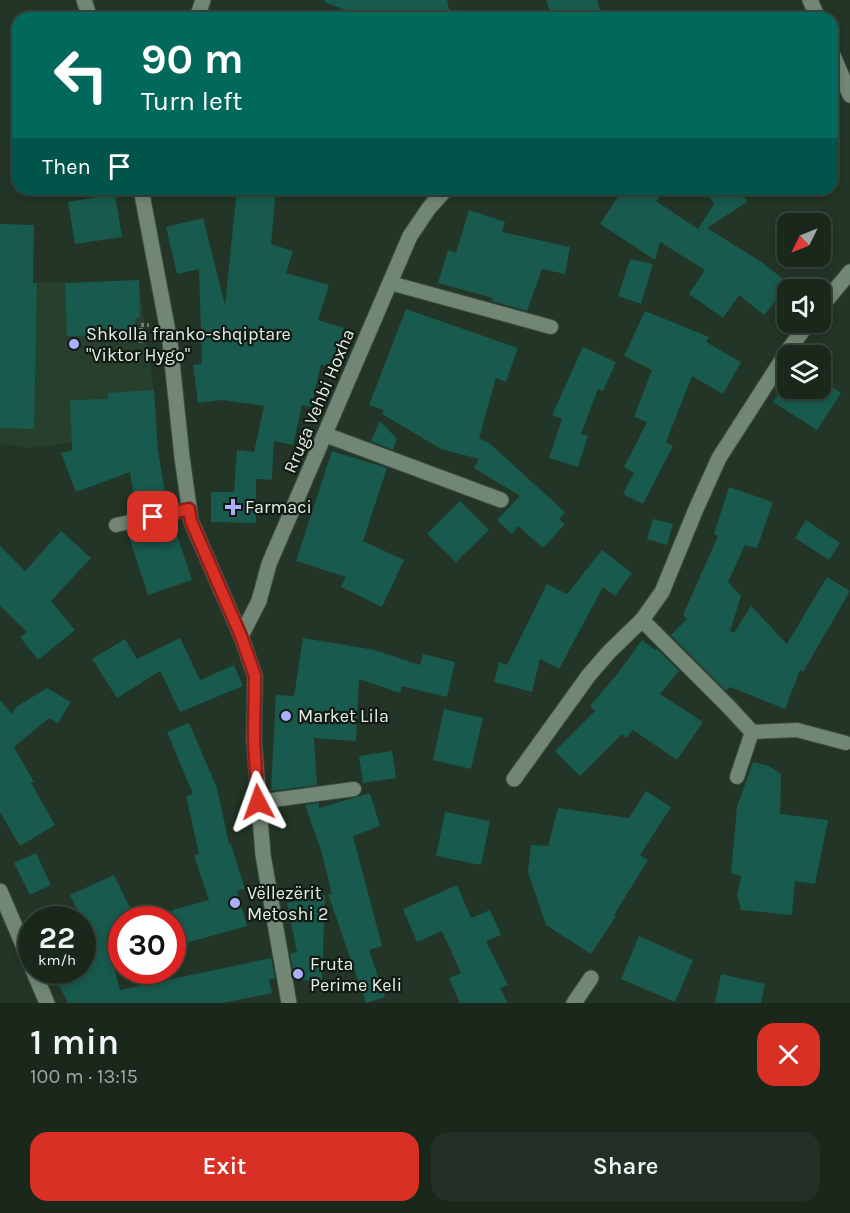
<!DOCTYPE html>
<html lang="en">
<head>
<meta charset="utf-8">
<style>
  body { margin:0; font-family:Karla,sans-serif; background:#233025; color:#f1f3f6; height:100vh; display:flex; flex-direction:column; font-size:22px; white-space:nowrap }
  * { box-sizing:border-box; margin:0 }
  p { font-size:20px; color:#9fa6a3 }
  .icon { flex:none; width:33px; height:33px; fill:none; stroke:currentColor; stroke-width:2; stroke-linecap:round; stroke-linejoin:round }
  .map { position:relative; height:1003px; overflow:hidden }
  .drawer { display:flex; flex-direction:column; background:#1a281c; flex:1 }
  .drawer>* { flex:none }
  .guide { position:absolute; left:12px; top:12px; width:826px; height:183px; border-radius:18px; box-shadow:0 3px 9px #0003,0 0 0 2px #38443b; background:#00695c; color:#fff; overflow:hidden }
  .needle { width:39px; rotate:227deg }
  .fabs { position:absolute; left:777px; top:213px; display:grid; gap:12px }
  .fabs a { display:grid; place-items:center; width:54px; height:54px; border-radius:12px; background:#1a281c; box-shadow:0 3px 9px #0003,0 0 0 2px #38443b; font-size:30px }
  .speed { position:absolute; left:18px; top:906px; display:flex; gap:12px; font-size:30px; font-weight:700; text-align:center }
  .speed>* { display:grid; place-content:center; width:78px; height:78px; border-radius:50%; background:#1a281c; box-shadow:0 3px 9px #0003,0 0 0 2px #38443b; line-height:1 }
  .speed small { font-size:15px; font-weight:400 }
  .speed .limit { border:9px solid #d22; background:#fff; color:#111 }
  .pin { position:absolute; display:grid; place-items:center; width:51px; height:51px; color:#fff; margin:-26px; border-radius:12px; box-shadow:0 3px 9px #0006 }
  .me { position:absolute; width:66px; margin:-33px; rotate:356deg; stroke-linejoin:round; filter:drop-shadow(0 0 4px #0008) }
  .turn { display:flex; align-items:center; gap:21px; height:126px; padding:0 30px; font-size:27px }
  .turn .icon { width:78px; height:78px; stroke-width:2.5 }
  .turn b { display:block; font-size:42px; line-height:51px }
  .then { display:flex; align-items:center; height:57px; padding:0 30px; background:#0003; gap:12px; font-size:22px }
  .round { display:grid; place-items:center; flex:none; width:63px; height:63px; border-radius:18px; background:#233025 }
  .headline { display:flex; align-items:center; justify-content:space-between; height:102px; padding:0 30px }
  h1 { font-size:36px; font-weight:600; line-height:45px }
  .primary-button { display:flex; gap:12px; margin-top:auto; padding:12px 30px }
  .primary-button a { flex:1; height:69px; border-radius:18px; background:#d93025; color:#fff; font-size:24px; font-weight:600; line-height:69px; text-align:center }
  .primary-button a+a { background:#233025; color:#f1f3f6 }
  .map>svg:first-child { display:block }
  .built { fill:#27402d }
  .building { fill:#185a4d }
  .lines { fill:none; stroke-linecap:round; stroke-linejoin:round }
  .service-casing { stroke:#3e4f43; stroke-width:16 }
  .minor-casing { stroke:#3e4f43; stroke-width:17 }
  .tertiary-casing { stroke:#3e4f43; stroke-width:17 }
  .path { stroke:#6c7c6f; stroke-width:4; stroke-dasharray:3 3; stroke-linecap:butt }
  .service { stroke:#718675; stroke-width:14 }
  .minor { stroke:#718675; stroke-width:15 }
  .tertiary { stroke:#718675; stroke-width:15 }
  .route-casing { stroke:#8d1f18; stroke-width:15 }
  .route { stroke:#d93025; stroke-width:10 }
  .poi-dot { fill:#acaffb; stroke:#121a14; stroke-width:2 }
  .labels { text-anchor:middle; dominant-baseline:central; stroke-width:4.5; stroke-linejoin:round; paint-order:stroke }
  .poi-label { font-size:18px; fill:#e4f0e6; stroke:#121a14; text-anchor:start }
  .street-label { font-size:18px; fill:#e4f0e6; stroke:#121a14 }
</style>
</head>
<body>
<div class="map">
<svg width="850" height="1003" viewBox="0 0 850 1003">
  <rect width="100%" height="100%" fill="#223526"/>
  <path class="built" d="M138 277 154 390 157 437 111 441H82L31 448 0 443V283H81L138 280Z"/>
  <path class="building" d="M325 0H447L451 18H367L324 2Z
    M546 0H597L603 18H552Z
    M237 189H276L271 244 293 251 286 273 329 285 318 320 344 328 332 368 321 365 311 407 302 405 293 445 274 441 272 480 256 479V523L211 522V492H234L237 450 254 452 264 406 222 400 198 403 193 365 202 364 199 269 177 274 166 227 203 218 225 305Z
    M623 189H667L656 201 698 229 714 204 704 189H739L747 202 707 228 763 263 789 284 764 315 739 295 723 318 689 294 705 270 660 242 655 260 600 224Z
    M115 194 122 237 75 244 68 202Z
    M469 210 505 222 502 232 570 247 565 274 542 269 527 311 492 301 493 298 438 283 448 250 456 253Z
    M0 224 34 225 33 283H37L34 429 0 428Z
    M630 259 653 264 641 304 618 296Z
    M139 280 140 318H135V335L67 336 65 283Z
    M406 309 518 348 506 382 496 378 479 438 489 443 565 512 559 519 565 524 543 548 518 526 512 534 497 520 520 496 474 468 479 459 441 449 382 414 384 410 369 405Z
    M645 311 709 337 706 342 741 362 723 394 692 376 666 442 673 446 643 504 623 494 634 473 624 467 647 422 634 417 652 370 624 356Z
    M583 347 616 362 603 391 598 389 581 434 588 436 578 467 549 458 562 419 552 415Z
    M788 379V388H820V379L841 393 817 430 773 402Z
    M154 390 158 451 167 505 136 511 130 472 76 492 61 453 72 450 70 400 108 399V393Z
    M380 421 397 439 393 450 371 441Z
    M332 451 387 468 363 541 404 560 382 607 341 587 346 577 296 561Z
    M729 487 773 502 757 548 745 545 728 582 741 596 730 631 734 633 751 606 787 644 827 577 850 591 803 672 800 670 785 709 730 687 726 691 671 635 687 619 683 615 718 536 714 534Z
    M460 501 489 530 456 562 427 534Z
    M653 519 673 524 667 545 647 539Z
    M806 520 840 543 829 560 795 538Z
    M170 522 173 523 192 580 148 595 129 537 140 534 139 529Z
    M61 531 91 558 51 601 75 630 38 660 20 637 27 632 0 606V546L25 571Z
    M602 550 632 573 615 596 603 587 559 669 540 659 532 692 494 682 499 662 507 665 547 584 567 594Z
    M180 638 200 680 234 665 243 686 180 712 160 671 117 698 92 659 125 639 137 659Z
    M303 638 375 650 420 665 423 654 455 662 447 697 402 686 400 693 359 679 356 741 314 738 317 785 271 791 276 695 294 696Z
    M642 640 655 650 657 649 679 671 660 694 703 722 677 760 633 730 626 738 622 734 580 776 555 751 595 711 590 706 618 673Z
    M47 688 71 702 58 723 49 718 14 747 34 782 31 783 55 825 20 846 0 812V700L12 714 16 707Z
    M444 709 483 718 471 769 433 760Z
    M189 723 217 788 229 844H231L245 889 237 891 247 926 172 947V910L209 900 194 855 199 854 186 796 193 794 167 732Z
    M392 751 396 778 363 783 359 756Z
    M753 762 769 766 781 774 780 814 828 820 815 884 795 881 792 915 741 910 737 895 741 876 731 873 737 807Z
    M646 791 671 807 640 855 648 860 614 915 616 916 591 954 546 925 528 872 531 845 548 846 558 808 629 818Z
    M370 793 380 826 353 836 382 946 369 950 385 997 366 1003 328 894H332L320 847 305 805 319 803V808Z
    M445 812 490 821 481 865 436 856Z
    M36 853 51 885 30 895 14 863Z
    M114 875 136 920H122V961L113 963 120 990 271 958 275 979H269L272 993 223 1003H68L51 970H82V920L70 895Z
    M457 885 471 918 490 910 501 935 486 941 508 985 500 988 508 1003H460L449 978 461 973 442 931 417 942 403 909Z
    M325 895 322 981 295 980 290 954 297 952 287 903Z
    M639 936 693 960 675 1002 621 979Z
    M721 974 765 984 761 1003H715Z"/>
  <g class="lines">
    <defs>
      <path id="service" d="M390 283 551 327
        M116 525 189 509
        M737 777 752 732 797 730 846 743
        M258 802 354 789"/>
      <path id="minor" d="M84 0 90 18
        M810 0 818 18
        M197 18 203 0
        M832 53 850 95
        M141 189 170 342 182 457 191 521 241 636 255 676 254 741 263 855 289 1003
        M820 308 850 272
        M326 435 501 500
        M642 620 729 707 752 732
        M241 636 259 601 269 564 410 236 429 208 446 189
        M514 779 589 675 609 652 642 620 662 592 696 509 719 458 789 349 809 322
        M574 1003 591 978"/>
      <path id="tertiary" d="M0 891 32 966
        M33 970 47 1003"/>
    </defs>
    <use href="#service" class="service-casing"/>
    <use href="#minor" class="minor-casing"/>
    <use href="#tertiary" class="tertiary-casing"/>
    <path class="path" d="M141 343V325H149"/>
    <use href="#service" class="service"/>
    <use href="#minor" class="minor"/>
    <use href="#tertiary" class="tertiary"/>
  </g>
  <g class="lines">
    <defs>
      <path id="route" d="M153 517 189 509 191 521 241 636 255 676 254 741 258 802"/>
    </defs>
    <use href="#route" class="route-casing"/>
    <use href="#route" class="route"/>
  </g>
  <g class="poi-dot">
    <circle cx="74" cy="344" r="6"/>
    <path d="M230 498h6v6h6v6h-6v6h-6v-6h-6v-6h6z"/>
    <circle cx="286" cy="716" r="6"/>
    <circle cx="235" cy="903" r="6"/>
    <circle cx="298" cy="974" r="6"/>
  </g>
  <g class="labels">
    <g class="poi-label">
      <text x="86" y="334">Shkolla franko-shqiptare<tspan x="86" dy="21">"Viktor Hygo"</tspan></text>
      <text x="245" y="507">Farmaci</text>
      <text x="298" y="716">Market Lila</text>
      <text x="247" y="893">Vëllezërit<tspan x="247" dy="21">Metoshi 2</tspan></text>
      <text x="310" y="964">Fruta<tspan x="310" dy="21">Perime Keli</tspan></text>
    </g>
    <g class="street-label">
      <text transform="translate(319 401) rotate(-67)">Rruga Vehbi Hoxha</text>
    </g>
  </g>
</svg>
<div class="fabs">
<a><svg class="needle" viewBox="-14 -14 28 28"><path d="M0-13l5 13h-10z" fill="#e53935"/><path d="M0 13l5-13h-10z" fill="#9fa6a3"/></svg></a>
<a><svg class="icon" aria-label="sound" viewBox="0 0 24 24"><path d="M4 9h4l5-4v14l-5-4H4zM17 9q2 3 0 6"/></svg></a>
<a><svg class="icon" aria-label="layers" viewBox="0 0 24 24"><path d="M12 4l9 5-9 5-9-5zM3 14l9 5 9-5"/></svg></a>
</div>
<div class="speed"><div>22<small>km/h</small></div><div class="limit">30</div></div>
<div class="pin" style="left:153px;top:517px;background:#d93025"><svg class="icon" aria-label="arrive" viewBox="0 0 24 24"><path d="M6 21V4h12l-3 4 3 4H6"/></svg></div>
<svg class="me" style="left:258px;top:802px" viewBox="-20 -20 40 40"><path d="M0-17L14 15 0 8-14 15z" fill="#d93025" stroke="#fff" stroke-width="4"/></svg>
<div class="guide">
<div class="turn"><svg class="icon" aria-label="left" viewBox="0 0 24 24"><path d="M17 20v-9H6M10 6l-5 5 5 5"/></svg><div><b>90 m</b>Turn left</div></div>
<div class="then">Then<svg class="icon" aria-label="arrive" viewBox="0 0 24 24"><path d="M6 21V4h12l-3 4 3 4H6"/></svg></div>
</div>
</div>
<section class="drawer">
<div class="headline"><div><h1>1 min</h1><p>100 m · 13:15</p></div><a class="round" style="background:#d93025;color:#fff"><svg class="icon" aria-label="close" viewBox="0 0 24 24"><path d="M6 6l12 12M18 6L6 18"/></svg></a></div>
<div class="primary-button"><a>Exit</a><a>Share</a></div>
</section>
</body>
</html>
